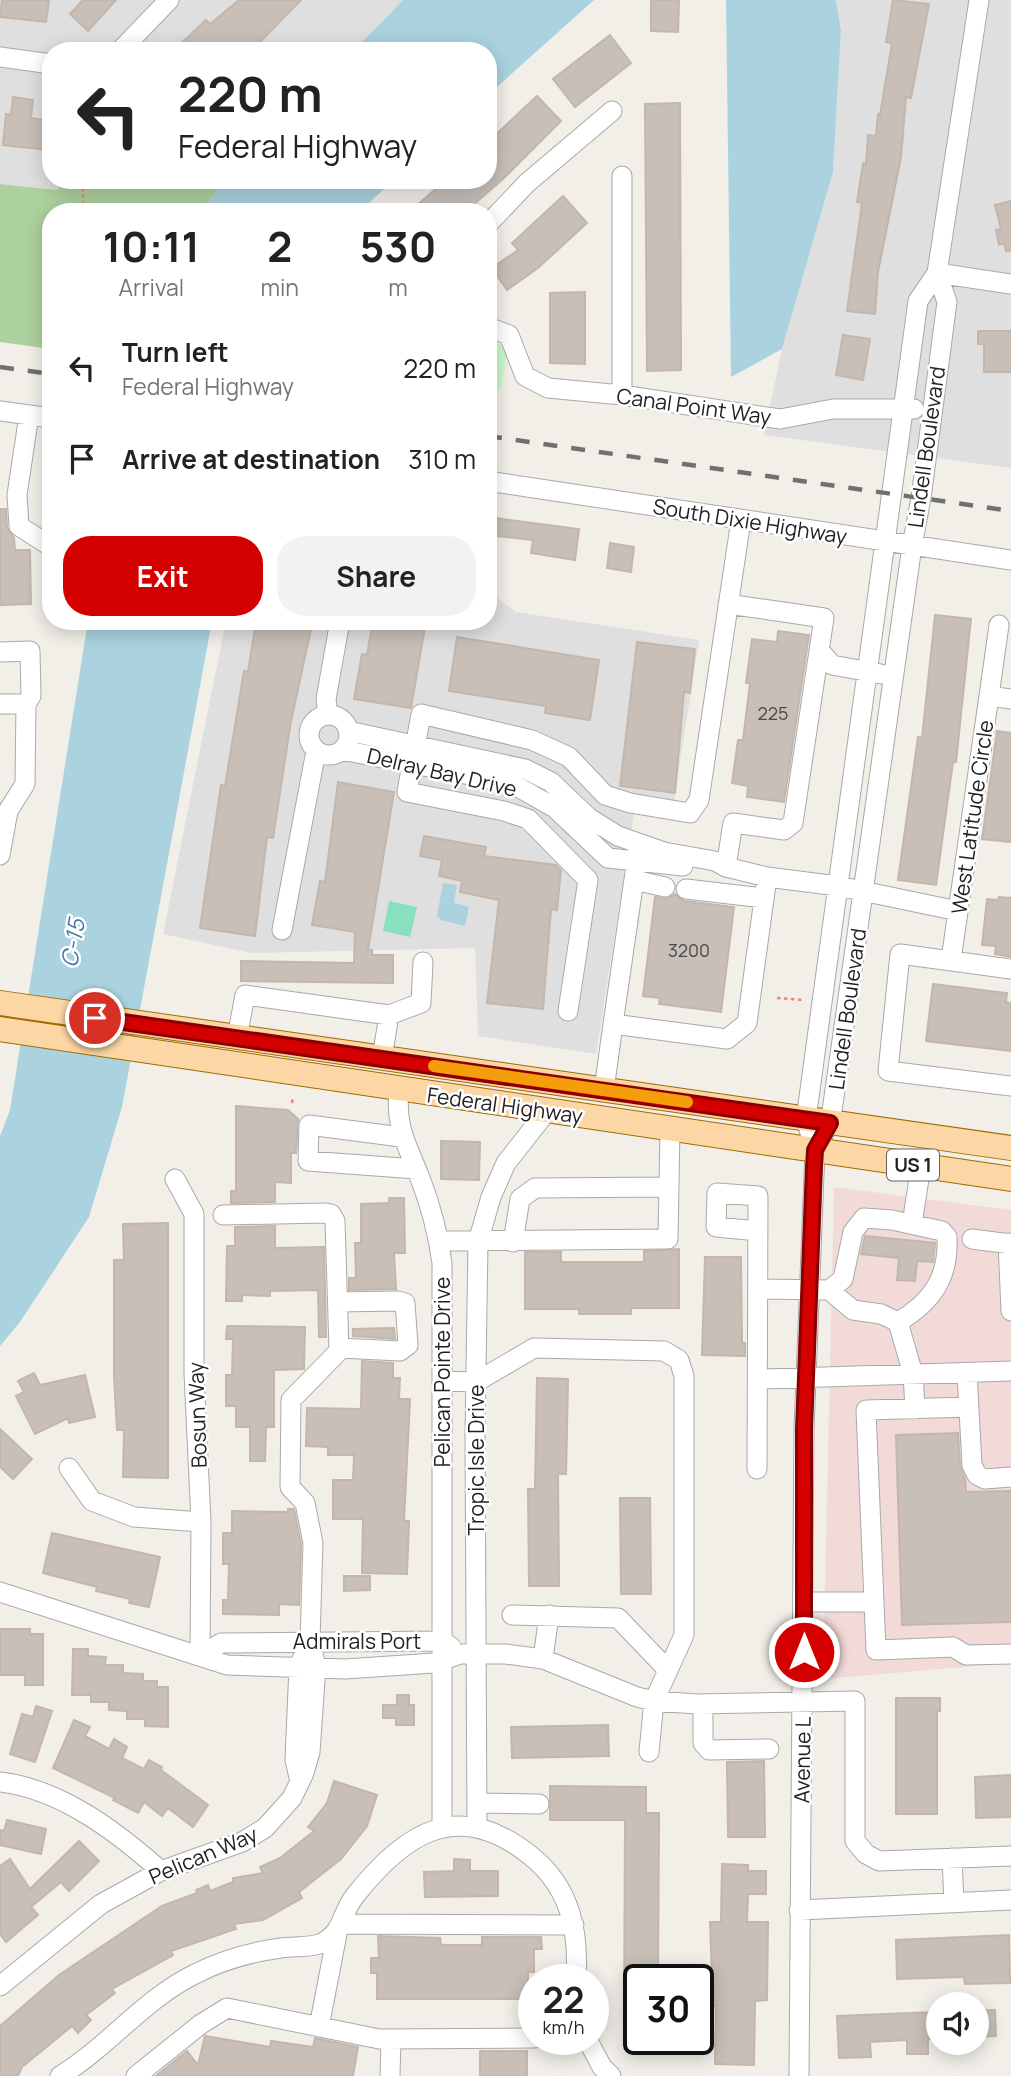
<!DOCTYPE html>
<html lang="en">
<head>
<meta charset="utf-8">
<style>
  body { margin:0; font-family:Manrope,sans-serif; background:#f2f2f2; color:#222; height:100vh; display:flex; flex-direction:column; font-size:26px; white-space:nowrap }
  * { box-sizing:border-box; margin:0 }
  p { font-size:23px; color:#767676 }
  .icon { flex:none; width:38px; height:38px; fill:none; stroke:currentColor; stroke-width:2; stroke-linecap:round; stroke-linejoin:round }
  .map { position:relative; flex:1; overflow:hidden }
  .panel { position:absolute; left:42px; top:203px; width:455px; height:427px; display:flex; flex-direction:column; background:#fff; border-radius:28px; box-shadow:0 4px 18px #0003 }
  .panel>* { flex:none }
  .guide { position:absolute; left:42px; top:42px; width:455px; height:147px; border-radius:28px; box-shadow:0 4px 18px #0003; background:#fff; color:#222; overflow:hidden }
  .fabs { position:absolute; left:926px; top:1992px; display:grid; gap:14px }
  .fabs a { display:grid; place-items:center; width:63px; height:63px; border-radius:50%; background:#fff; box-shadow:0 4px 18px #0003; font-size:35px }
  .speed { position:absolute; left:518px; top:1964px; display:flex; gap:14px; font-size:35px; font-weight:700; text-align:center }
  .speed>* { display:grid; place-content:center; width:91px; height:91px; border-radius:50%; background:#fff; box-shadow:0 4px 18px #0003; line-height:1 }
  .speed small { font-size:18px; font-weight:400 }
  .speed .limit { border:4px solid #111; border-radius:10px; background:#fff; color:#111 }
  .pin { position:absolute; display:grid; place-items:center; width:60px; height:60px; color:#fff; margin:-30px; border:4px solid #fff; border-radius:50%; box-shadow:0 2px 7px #0007 }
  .me { position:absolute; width:77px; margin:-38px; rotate:0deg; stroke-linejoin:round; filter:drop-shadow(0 0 5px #0008) }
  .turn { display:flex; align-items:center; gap:24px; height:147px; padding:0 21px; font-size:32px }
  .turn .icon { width:91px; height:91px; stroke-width:2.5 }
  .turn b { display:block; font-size:49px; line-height:60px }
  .eta { display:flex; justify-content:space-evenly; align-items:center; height:119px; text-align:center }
  .eta b { font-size:42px; font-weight:700; line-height:49px }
  .cta { display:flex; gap:14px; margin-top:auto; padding:14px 21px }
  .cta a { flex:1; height:80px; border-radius:28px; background:#d40000; color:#fff; font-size:28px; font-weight:700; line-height:80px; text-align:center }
  .cta a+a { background:#f2f2f2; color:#222 }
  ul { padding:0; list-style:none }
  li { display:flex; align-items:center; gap:21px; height:91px; padding:0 21px }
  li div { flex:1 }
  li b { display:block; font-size:26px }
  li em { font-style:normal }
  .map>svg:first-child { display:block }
  .residential { fill:#e0dfdf }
  .commercial { fill:#f2dad9 }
  .forest { fill:#add19e }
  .park { fill:#c8facc }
  .pitch { fill:#88e0be }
  .water { fill:#aad3df }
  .building { fill:#c7bfb8; stroke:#c4b6ab; stroke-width:2 }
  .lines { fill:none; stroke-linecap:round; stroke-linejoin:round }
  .minor-casing { stroke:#a9a9a9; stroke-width:21 }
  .major-casing { stroke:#a06b00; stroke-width:26 }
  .path { stroke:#fa8072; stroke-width:2.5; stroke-dasharray:3.5 3.5; stroke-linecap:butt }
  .minor { stroke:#fff; stroke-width:19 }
  .major { stroke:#fcd6a4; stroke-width:24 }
  .rail { stroke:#707070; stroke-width:4.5; stroke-dasharray:14 14; stroke-linecap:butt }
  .route-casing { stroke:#8a0000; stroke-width:18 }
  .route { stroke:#d40000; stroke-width:12 }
  .slow { stroke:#f59e0b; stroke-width:12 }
  .labels { text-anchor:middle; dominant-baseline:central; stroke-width:5; stroke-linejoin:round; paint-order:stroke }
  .number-label { font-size:18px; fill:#4b4948 }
  .shield { fill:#fff; stroke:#646464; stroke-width:2 }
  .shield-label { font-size:19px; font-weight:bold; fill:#222 }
  .street-label { font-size:21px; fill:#222; stroke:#fff }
  .water-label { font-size:23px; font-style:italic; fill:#4a7aab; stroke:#fff }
</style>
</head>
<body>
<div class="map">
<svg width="1011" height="2076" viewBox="0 0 1011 2076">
  <rect width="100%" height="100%" fill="#f2efe9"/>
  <path class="residential" d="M0 0H403L353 51H51V180H60L58 190 0 184Z
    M836 0H1011V468L764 435 782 349 833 172 841 31Z
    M488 591 516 612 699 640 674 800 637 794 596 1054 478 1036 475 948 251 953 163 934 226 621H488Z"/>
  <path class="commercial" d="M834 1187 1011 1210V1663L823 1679Z"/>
  <path class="forest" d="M60 180H227L199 212H51V349L0 342V184L58 190Z"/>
  <path class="park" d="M488 343 508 346 501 390 488 388Z"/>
  <path class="pitch" d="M389 901 417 907 410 937 383 931Z"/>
  <path class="water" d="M403 0H594L488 95V51H353Z
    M726 0H836L841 31 833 172 782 349 731 377Z
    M227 180H394L359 212H199Z
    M88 621H212L122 1107 89 1217 20 1322 0 1346V1136L10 1110Z
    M443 883 457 885 454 903 469 907 465 926 441 920 437 916Z"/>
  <path class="building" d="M2 0H49L46 22 0 17Z
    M83 0H116L88 31 70 14Z
    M239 0H301L259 43 265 51H173L206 20 210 24Z
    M651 0H679L678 32 651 31Z
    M893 0 929 4 911 98 906 97 901 157 878 272 875 314 847 311 862 203 857 202 863 163 866 164 868 135 876 136 878 114 880 115 892 43 886 42Z
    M610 35 631 63 575 107 553 79Z
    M537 96 561 121 504 178 465 212H409L446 180H488V142Z
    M13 97 33 100 31 118 51 121 48 150 3 145 6 114 11 115Z
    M680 103 681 370 647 371 645 104Z
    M563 196 587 223 538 268 507 290 492 268 518 250 512 243Z
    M1011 201V251H1006L1004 243 999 245 996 230 1001 229 995 205Z
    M585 292V364L550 363V293Z
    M978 331H1011V372H984V344H978Z
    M843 335 870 339 863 380 836 375Z
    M0 509H6L7 527 14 538 15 550H30L31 604 0 605Z
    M488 517 579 529 575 560 531 553 533 540 488 535Z
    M610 543 634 547 631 572 607 568Z
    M935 615 971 619 956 762H953L936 885 898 880 918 737 922 738Z
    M256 621 312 625 291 721 273 838 267 837 255 936 200 928 221 785 225 786 244 671 248 672Z
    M373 621H426L411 708 354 699 362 654 367 655Z
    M778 631 809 635 784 802 747 797 748 786 732 783 738 740H743L750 683H746L752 639 777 642Z
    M457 637 599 660 590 720 545 713 546 706 449 691Z
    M637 642 695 649 690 693 684 692 675 793 620 786Z
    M997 731 1011 733V842L982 839Z
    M338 782 394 792 368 950H372V955H393V983L241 981V961L354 963 355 932 312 925 320 881 325 882Z
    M424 836 486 847 484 856 556 865 561 870 557 910 551 909 543 1009 487 1003 499 900 460 892 462 881 439 876 442 860 420 856Z
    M675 894 685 901 734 907 721 1012 659 1004 660 998 643 996 655 897 668 899Z
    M999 897 1011 898V957L995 954 996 946 982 945 987 899 998 900Z
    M933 984 1007 993 1006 1002 1011 1003V1051L926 1041Z
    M236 1106 288 1110 298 1119 296 1153H291V1183L275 1182V1202L231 1203V1191H236Z
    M441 1141 480 1142 479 1180 441 1179Z
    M389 1198H404L405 1253H394L396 1289 349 1290V1278H356L355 1243H361V1204L389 1203Z
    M168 1223V1478L123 1477 124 1430H117L114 1376V1260H124L123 1224Z
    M275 1226V1248L324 1247 326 1337H319L318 1290 270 1291V1296L242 1295V1301H226L227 1246H235V1227Z
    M865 1236 935 1243 933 1262 917 1261 915 1281 897 1280 899 1258 861 1254Z
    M679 1249V1308H631V1314H579V1309H525V1252H561V1262H644V1251Z
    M705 1257H741L742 1343H745V1356L702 1355Z
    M227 1326 305 1327 304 1369 274 1370V1427H266L265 1461H250V1427H236V1406H226V1375H232L233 1339H226Z
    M394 1328 395 1339 353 1336V1329Z
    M362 1361 393 1363V1378H400L399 1399H410L404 1521H409L407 1574 362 1573 363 1519H333V1480H353L354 1455H328V1447L306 1446 307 1408 361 1409Z
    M34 1373 40 1385 85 1375 95 1417 69 1423 68 1418 35 1434 16 1396 24 1392 18 1381Z
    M537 1378 568 1379 566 1474H558L559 1586H529L528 1489H535Z
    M0 1429 32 1459 13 1479 0 1467Z
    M958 1433 960 1466 965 1479 966 1492 1011 1491V1622L902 1625 896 1435Z
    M620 1498H650L651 1594H621Z
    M288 1509H294L301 1544 299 1605 279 1604V1615L223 1614V1600H228L229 1564H223V1533H232V1511L288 1512Z
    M52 1533 160 1557 149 1607 129 1603 130 1599 96 1591 97 1587 43 1573Z
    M344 1576H370V1590L344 1591Z
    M0 1629H30V1634H43V1685H25V1675H0Z
    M73 1649H88V1656L106 1657 105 1665H123V1673L143 1674V1681H157V1687H168V1727L145 1726V1719H127V1711L109 1710V1702H91V1695H72Z
    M397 1695H409V1705H414V1725H396V1718H383V1705H397Z
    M896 1698H940V1711H937V1814H896Z
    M36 1706 52 1711 35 1762 10 1754 22 1714 33 1717Z
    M74 1720 90 1727 85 1736 109 1749 114 1739 127 1747 122 1758 144 1769 149 1760 162 1767 161 1770 208 1805 193 1827 168 1808 162 1816 144 1802 138 1813 113 1800 115 1798 53 1768Z
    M608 1725 609 1756 512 1758 511 1727Z
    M764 1761 765 1837H728L727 1762Z
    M1011 1775V1817L976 1818 975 1777Z
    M334 1781 377 1795 367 1826 341 1859 299 1892 302 1898 263 1920 234 1924 236 1929 171 1951 173 1955 112 1989 115 1993 86 2015 91 2020 78 2033 72 2026 22 2067 18 2076H0V2026L59 1975 162 1906 197 1893 196 1890 208 1885 210 1891 233 1882V1878L263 1873 260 1867 280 1858 314 1831 308 1827 327 1803Z
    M550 1786 646 1787V1813H659L658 1979H639V2029H624L625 1820H550Z
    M7 1820 46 1829 41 1854 0 1845V1830L4 1831Z
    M79 1841 99 1861 69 1891 61 1882 31 1907 38 1915 6 1942 0 1934V1866L10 1859 30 1889Z
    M454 1859 470 1860V1871H498V1896L425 1897 424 1872 454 1871Z
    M722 1864 748 1865V1871H766V1894H748L747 1922H768L767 2000 755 2001 754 2065 715 2064 716 2006H713L710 1922H721Z
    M1009 1935 1010 1983 965 1984 964 1977 897 1979 896 1940Z
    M378 1936 440 1938 441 1945H482V1937H541L542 1949H534V1972H528V1999H377V1973H371V1958H379Z
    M976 2010H995L996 2036 976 2037Z
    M936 2012 937 2039H928V2054H907V2040L870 2042 871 2057 839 2058 837 2016Z
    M205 2036 270 2047 271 2041 313 2047 315 2038 358 2047 353 2076H156L187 2051 198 2065Z
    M480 2051H527V2076H480Z"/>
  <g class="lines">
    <defs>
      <path id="minor" d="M120 51 169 0
        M0 57 51 64
        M622 176V395
        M488 224 527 183 612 111
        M937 273 1011 284
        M488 327 509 335 525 376 548 388 622 395 780 419 833 409H914
        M0 411 51 418
        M29 415 17 495 19 526 47 544
        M488 481 1011 560
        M819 650 832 665 881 674
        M0 652 30 651 31 696 26 704 25 784 8 811 0 855
        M989 696 999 625
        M0 704H26
        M328 715 326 699 340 621
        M309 735a20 20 0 1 1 40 0a20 20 0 1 1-40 0Z
        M348 731 525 769 551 782 589 818 618 836 664 852 715 861 726 867 767 877 838 886 958 911
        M342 750 511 783 555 808 608 858 683 866
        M726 867 733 823 784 830 793 823 824 618 728 604
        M634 880 665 887
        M686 889 764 898
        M282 930 316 751
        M951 960 989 696 1011 699
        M1011 969 900 954 888 1071 1011 1086
        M568 1011 588 880 528 819 504 811 407 792 421 714 532 740 569 757 605 795 630 803 690 813 699 800 741 520
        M613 1024 638 852
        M237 1038 245 995 389 1015 421 1003 423 962
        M382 1058 389 1015
        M399 1090C395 1128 407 1144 420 1178 431 1206 438 1234 442 1263V1826
        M604 1090 613 1024 727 1039 747 1023 767 877
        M823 1135 830 1123 834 1097 912 546 921 498 947 302 937 273
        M401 1137 309 1125 308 1161 416 1169
        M175 1179 194 1214V1373L201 1522 200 1656
        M912 1224 921 1166
        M972 1239 1011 1244
        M438 1241 668 1239 670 1129
        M513 1242 520 1199 535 1188 669 1187
        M1008 1243 1011 1311
        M759 1289 829 1290 853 1310 881 1314 898 1322 913 1374 915 1409
        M829 1290 843 1279 853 1232 864 1218 892 1220 942 1231 947 1237C949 1278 932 1302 898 1322
        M338 1302 398 1301 405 1303 408 1345 400 1351 339 1348
        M967 1373 972 1465 977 1475 985 1479 1011 1477
        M759 1379 1011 1371
        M442 1381 476 1382 534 1348 664 1351 679 1360 684 1376V1635L654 1701 649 1752
        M968 1407 866 1410 876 1650 953 1647 966 1655 1011 1654
        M69 1468 92 1501 134 1517 201 1522
        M757 1469 758 1196 717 1193 716 1227 758 1231
        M0 1592 227 1665 345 1669 434 1663 460 1654H506L543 1659 637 1697 654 1701 697 1704 855 1701V1841L866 1854 879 1861 1011 1856
        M804 1602H874
        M512 1615 618 1618 666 1668
        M200 1656 221 1643 442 1641 451 1647
        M543 1659 549 1615
        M703 1704V1743L709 1750 769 1749
        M299 1777 295 1760 299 1666 304 1655
        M0 1782C61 1789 117 1832 161 1871
        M477 1803 539 1804
        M477 1827 475 1435 478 1242 491 1197 506 1163 547 1111
        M952 1858 954 1903
        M799 1910 1011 1900
        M342 1924 574 1925
        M0 1986 101 1904 161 1871 242 1842 265 1828 292 1798 304 1773 310 1752 316 1667 310 1641 313 1543 305 1503 290 1487 291 1400 339 1351 335 1221 331 1214 325 1213 223 1215
        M319 2027 337 1934
        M587 2039 602 2067 611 2076
        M60 2076C109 2046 144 1999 195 1974 222 1960 251 1952 281 1948 293 1946 311 1948 322 1943 344 1931 341 1914 354 1897 404 1833 458 1797 531 1856 571 1888 579 1932 576 1979
        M136 2076 201 2024 227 2008 379 2039 534 2038
        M390 2076 391 2039
        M799 2076 804 1429 815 1150 806 1119 918 301 937 273 979 0"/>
      <path id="major" d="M0 1003 1011 1148
        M0 1029 1011 1179"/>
    </defs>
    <use href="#minor" class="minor-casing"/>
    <use href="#major" class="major-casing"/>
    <path class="path" d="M83 212V180
      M777 998 803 1000
      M292 1103 293 1097"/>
    <use href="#minor" class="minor"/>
    <use href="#major" class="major"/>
    <path class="rail" d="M0 367 51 374
      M488 436 1011 511"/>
  </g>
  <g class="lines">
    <defs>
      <path id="route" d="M95 1018 830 1123 815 1150 814 1167 804 1429V1652"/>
    </defs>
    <use href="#route" class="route-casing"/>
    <use href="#route" class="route"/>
    <path class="slow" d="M434 1066 687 1102"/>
  </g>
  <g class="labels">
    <g class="number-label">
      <text x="773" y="713">225</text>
      <text x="689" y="950">3200</text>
    </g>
    <rect class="shield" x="887" y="1149.5" width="52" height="31" rx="5"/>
    <g class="shield-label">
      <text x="913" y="1165">US 1</text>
    </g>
    <g class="street-label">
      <text transform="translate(694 406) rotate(8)">Canal Point Way</text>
      <text transform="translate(926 447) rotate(-82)">Lindell Boulevard</text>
      <text transform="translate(750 521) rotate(9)">South Dixie Highway</text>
      <text transform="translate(442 772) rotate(13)">Delray Bay Drive</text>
      <text transform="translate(972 817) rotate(-82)">West Latitude Circle</text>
      <text transform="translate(847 1009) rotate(-82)">Lindell Boulevard</text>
      <text transform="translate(505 1105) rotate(8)">Federal Highway</text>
      <text transform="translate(442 1372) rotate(-90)">Pelican Pointe Drive</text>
      <text transform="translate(197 1415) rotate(-92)">Bosun Way</text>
      <text transform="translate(476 1460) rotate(-90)">Tropic Isle Drive</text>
      <text x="357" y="1641">Admirals Port</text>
      <text transform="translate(802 1760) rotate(-89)">Avenue L</text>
      <text transform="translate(203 1855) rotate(-23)">Pelican Way</text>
    </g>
    <g class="water-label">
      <text transform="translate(72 943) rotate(-80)">C-15</text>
    </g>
  </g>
</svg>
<div class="fabs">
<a><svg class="icon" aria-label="sound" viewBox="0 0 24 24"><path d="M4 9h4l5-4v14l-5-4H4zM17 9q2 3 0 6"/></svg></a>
</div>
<div class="speed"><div>22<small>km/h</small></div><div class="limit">30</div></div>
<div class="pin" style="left:95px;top:1018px;background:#d93025"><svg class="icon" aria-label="arrive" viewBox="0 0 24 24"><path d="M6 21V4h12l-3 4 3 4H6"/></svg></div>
<svg class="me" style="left:804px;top:1652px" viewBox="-20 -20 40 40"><circle r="17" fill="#d40000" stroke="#fff" stroke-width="3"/><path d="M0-11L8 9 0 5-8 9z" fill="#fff"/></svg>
<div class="guide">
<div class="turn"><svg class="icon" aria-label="left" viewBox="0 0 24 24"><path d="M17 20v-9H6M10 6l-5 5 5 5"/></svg><div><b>220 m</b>Federal Highway</div></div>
</div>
<section class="panel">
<div class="eta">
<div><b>10:11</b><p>Arrival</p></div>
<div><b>2</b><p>min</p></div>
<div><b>530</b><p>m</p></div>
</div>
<ul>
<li><svg class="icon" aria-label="left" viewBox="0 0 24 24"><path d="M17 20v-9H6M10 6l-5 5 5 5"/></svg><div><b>Turn left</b><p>Federal Highway</p></div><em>220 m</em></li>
<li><svg class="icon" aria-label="arrive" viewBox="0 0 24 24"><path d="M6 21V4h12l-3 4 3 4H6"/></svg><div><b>Arrive at destination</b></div><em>310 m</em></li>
</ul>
<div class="cta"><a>Exit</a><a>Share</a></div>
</section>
</div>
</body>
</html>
